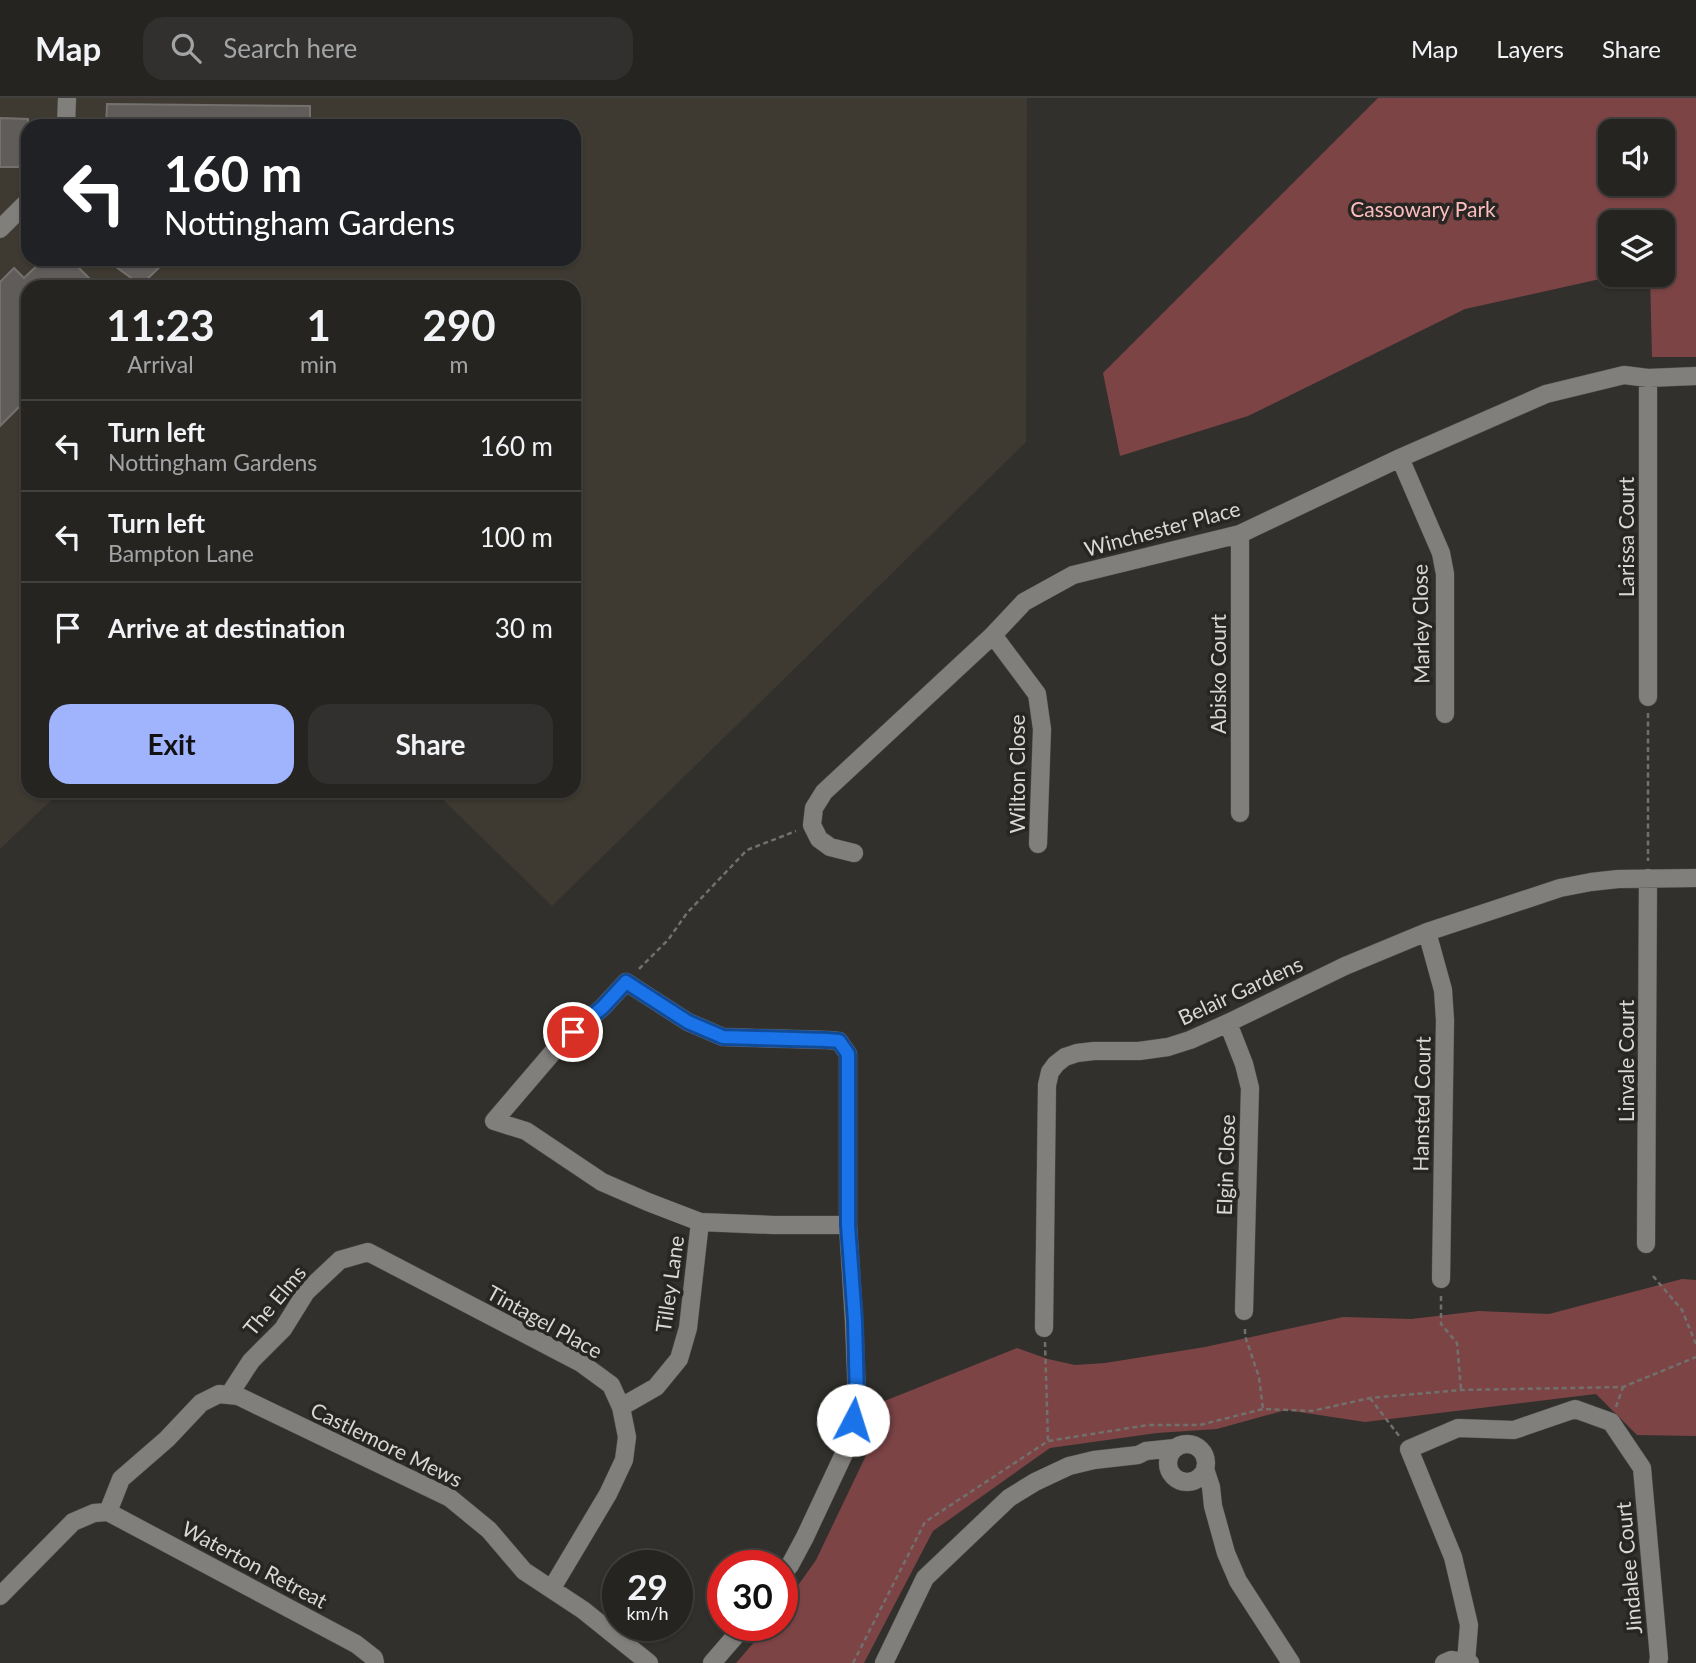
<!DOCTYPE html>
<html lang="en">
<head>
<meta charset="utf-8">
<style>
  body { margin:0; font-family:Lato,sans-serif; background:#31302e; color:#f1f3f6; height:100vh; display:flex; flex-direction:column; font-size:26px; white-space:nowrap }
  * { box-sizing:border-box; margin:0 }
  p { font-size:23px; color:#a3a4a5 }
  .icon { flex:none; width:38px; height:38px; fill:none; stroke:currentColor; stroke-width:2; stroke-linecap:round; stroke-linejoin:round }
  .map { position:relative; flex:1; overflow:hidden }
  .sheet { position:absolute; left:21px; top:182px; width:560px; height:518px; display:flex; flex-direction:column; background:#252421; border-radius:21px; box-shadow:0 2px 5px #0004,0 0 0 2px #42413f }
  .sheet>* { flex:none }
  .guide { position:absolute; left:21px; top:21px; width:560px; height:147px; border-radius:21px; box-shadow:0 2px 5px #0004,0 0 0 2px #42413f; background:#202124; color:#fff; overflow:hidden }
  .buttons { position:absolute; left:1598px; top:21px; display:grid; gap:14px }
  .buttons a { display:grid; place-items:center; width:77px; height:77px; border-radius:14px; background:#252421; box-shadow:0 2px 5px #0004,0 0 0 2px #42413f; font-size:35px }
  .speed { position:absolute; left:602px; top:1452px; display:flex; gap:14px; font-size:35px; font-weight:700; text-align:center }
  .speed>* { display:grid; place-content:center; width:91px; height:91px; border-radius:50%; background:#252421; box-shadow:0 2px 5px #0004,0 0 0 2px #42413f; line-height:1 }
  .speed small { font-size:18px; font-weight:400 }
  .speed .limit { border:10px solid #d22; background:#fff; color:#111 }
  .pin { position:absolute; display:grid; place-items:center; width:60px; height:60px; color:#fff; margin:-30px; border:4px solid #fff; border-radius:50%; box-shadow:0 2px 7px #0007 }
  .me { position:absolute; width:77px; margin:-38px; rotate:5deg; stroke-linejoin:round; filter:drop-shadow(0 0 5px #0008) }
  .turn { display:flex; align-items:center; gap:24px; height:147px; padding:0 28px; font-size:32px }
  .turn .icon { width:91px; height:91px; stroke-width:2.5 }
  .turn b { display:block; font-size:49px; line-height:60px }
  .eta { display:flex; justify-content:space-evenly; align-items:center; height:119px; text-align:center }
  .eta b { font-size:42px; font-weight:700; line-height:49px }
  .action { display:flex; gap:14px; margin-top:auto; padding:14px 28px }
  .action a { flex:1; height:80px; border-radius:21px; background:#a0b3fd; color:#111; font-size:28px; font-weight:700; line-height:80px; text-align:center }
  .action a+a { background:#31302e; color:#f1f3f6 }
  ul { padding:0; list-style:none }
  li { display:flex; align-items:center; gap:21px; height:91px; padding:0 28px; border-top:2px solid #42413f }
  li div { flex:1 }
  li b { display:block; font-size:26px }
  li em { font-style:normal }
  header { display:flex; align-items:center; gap:42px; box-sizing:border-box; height:98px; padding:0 35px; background:#252421; border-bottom:2px solid #42413f }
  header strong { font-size:33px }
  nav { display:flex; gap:38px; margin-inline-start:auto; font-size:24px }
  .search { width:490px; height:63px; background:#31302e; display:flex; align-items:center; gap:18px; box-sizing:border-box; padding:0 24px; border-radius:21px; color:#a3a4a5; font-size:26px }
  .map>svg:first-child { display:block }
  .built { fill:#3e3a31; fill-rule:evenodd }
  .green { fill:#7d4446; fill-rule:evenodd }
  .building { fill:#5f5c5a; stroke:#74706e; stroke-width:2 }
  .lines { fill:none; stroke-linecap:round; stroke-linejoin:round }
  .minor-casing { stroke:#4f4e4b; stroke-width:19 }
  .path { stroke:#71706c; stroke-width:2.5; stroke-dasharray:5 3.5; stroke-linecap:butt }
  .minor { stroke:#817f7b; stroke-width:18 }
  .route-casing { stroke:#114b97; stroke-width:18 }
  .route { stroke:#1a73e8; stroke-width:12 }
  .labels { text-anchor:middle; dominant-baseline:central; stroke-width:7; stroke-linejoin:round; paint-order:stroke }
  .park-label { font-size:21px; fill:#fdbdbe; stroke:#272623 }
  .street-label { font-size:21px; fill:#d9d8d6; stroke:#272623 }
</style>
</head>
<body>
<header>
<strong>Map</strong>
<div class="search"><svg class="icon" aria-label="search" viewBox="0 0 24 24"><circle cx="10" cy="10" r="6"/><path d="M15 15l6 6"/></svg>Search here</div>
<nav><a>Map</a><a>Layers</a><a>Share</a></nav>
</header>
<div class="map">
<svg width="1696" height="1565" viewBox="0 0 1696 1565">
  <rect width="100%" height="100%" fill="#31302c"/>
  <path class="built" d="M0 0H1027L1026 344 552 808 434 693H574V189H28V693H61L0 751ZM28 28H574V161H28Z"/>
  <path class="green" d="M1378 0H1696V259H1652L1650 177H1662V124H1610V177H1618L1465 211 1248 318 1120 358 1103 275ZM1610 33H1662V86H1610Z
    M1682 1181 1696 1182V1338L1637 1337 1596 1296 1365 1324 1286 1312 1217 1331 1157 1335 1050 1350 933 1433 864 1565H736L768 1528H782V1510L816 1462 871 1347 877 1306 1017 1250 1048 1261 1075 1267 1105 1265 1205 1249 1343 1219 1411 1221 1479 1213 1549 1216Z"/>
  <path class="building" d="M107 6 310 8V19L301 28H106Z
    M0 20 28 21V59L18 69H0Z
    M44 161H70L98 189H28V300L0 328V184L14 170 24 180Z
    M105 161H168L141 187Z"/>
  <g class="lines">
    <defs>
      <path id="minor" d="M66 28 67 0
        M0 131 28 103
        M1648 280V599
        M1400 360 1441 455 1445 476V616
        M993 537 1037 596 1042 631 1038 746
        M1240 715V436
        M854 755 830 749 819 741 812 727 814 710 824 694 993 537 1024 504 1073 477 1240 436 1400 360 1546 296 1624 277 1648 280 1696 278
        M1427 834 1443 892 1445 922 1441 1181
        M1228 925 1244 966 1250 990 1244 1213
        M1646 1146 1648 780
        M1044 1230 1047 987 1050 974 1056 966 1065 959 1077 955 1094 953H1139L1168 949 1190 942 1228 925 1345 868 1427 834 1560 790 1591 784 1618 781 1696 780
        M229 1297 251 1263 283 1231 306 1194 340 1162 368 1154 581 1265 611 1287 621 1309 627 1339 624 1362 608 1396 552 1490
        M621 1309 656 1289 679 1261 688 1230 700 1124
        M1168 1365a19 19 0 1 1 38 0a19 19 0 1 1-38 0Z
        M1205 1371 1211 1389 1213 1408 1226 1455 1238 1483 1291 1565
        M108 1414 121 1381 167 1341 201 1305 219 1296 238 1298 450 1400 489 1432 524 1473 583 1512 649 1565
        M782 1477 790 1467 805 1439 850 1343 857 1300 854 1223 848 1127V956L839 943 827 942 723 939 688 924 626 884 603 909 559 947 494 1023 526 1033 602 1084 648 1104 700 1124 773 1127H848
        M0 1498 73 1424 94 1415 108 1414 356 1546 374 1560 375 1565
        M1466 1564 1469 1527 1453 1459 1409 1351 1458 1330 1514 1332 1575 1311 1611 1324 1642 1370 1659 1560 1658 1565
        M712 1565 744 1528
        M884 1565 925 1480 1009 1400 1035 1384 1069 1368 1094 1362 1138 1357 1146 1353 1175 1350
        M1444 1565 1451 1562 1470 1565"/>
    </defs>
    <use href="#minor" class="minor-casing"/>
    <path class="path" d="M1648 615V763
      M639 871 668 842 687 815 747 752 796 733
      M1653 1178 1682 1212 1696 1246
      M1441 1198V1226L1457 1245 1461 1291
      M1245 1231V1238L1259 1279 1263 1311
      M1045 1244 1048 1343
      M1370 1300 1400 1339
      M1616 1309 1623 1289
      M853 1565 925 1424 1048 1343 1148 1327H1200L1263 1311 1312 1313 1370 1300 1461 1292 1623 1289 1696 1259"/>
    <use href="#minor" class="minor"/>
  </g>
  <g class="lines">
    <defs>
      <path id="route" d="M573 934 603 909 626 884 688 924 723 939 827 942 839 943 848 956V1127L855 1223 857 1300 853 1322"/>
    </defs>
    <use href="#route" class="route-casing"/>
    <use href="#route" class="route"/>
  </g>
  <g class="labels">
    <g class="park-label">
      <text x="1423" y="110">Cassowary Park</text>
    </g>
    <g class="street-label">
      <text transform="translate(1162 430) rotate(-15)">Winchester Place</text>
      <text transform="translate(1625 439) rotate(-90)">Larissa Court</text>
      <text transform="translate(1420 526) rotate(-91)">Marley Close</text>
      <text transform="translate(1217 576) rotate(-90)">Abisko Court</text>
      <text transform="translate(1016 676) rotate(-90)">Wilton Close</text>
      <text transform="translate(1240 892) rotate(-25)">Belair Gardens</text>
      <text transform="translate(1625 963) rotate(-90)">Linvale Court</text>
      <text transform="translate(1421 1006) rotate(-89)">Hansted Court</text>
      <text transform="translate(1225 1067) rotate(-88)">Elgin Close</text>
      <text transform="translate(669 1186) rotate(-82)">Tilley Lane</text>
      <text transform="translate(274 1202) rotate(-50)">The Elms</text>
      <text transform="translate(545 1223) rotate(29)">Tintagel Place</text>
      <text transform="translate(387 1346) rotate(26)">Castlemore Mews</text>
      <text transform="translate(255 1466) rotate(28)">Waterton Retreat</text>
      <text transform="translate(1628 1470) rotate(-95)">Jindalee Court</text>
    </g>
  </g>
</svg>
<div class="buttons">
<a><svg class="icon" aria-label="sound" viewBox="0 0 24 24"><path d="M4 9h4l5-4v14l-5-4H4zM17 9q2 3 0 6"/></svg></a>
<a><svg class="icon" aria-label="layers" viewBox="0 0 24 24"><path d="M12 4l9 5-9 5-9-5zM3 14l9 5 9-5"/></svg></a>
</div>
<div class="speed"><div>29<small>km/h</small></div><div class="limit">30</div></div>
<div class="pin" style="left:573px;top:934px;background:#d93025"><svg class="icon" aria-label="arrive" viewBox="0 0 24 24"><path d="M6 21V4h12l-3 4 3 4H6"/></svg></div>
<svg class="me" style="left:853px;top:1322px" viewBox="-20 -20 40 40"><circle r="19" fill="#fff"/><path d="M0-13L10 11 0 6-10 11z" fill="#1a73e8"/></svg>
<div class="guide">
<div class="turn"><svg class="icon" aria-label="left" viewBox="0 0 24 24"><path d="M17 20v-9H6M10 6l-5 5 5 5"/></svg><div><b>160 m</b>Nottingham Gardens</div></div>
</div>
<section class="sheet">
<div class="eta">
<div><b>11:23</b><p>Arrival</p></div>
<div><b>1</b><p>min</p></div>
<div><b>290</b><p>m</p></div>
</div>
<ul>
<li><svg class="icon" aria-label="left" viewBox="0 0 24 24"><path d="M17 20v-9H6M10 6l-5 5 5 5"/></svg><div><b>Turn left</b><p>Nottingham Gardens</p></div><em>160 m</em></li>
<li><svg class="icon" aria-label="left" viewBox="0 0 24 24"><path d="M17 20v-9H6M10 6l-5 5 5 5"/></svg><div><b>Turn left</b><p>Bampton Lane</p></div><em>100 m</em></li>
<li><svg class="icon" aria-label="arrive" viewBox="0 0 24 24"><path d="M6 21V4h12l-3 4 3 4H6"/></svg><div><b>Arrive at destination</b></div><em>30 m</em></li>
</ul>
<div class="action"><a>Exit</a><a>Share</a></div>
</section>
</div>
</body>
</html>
